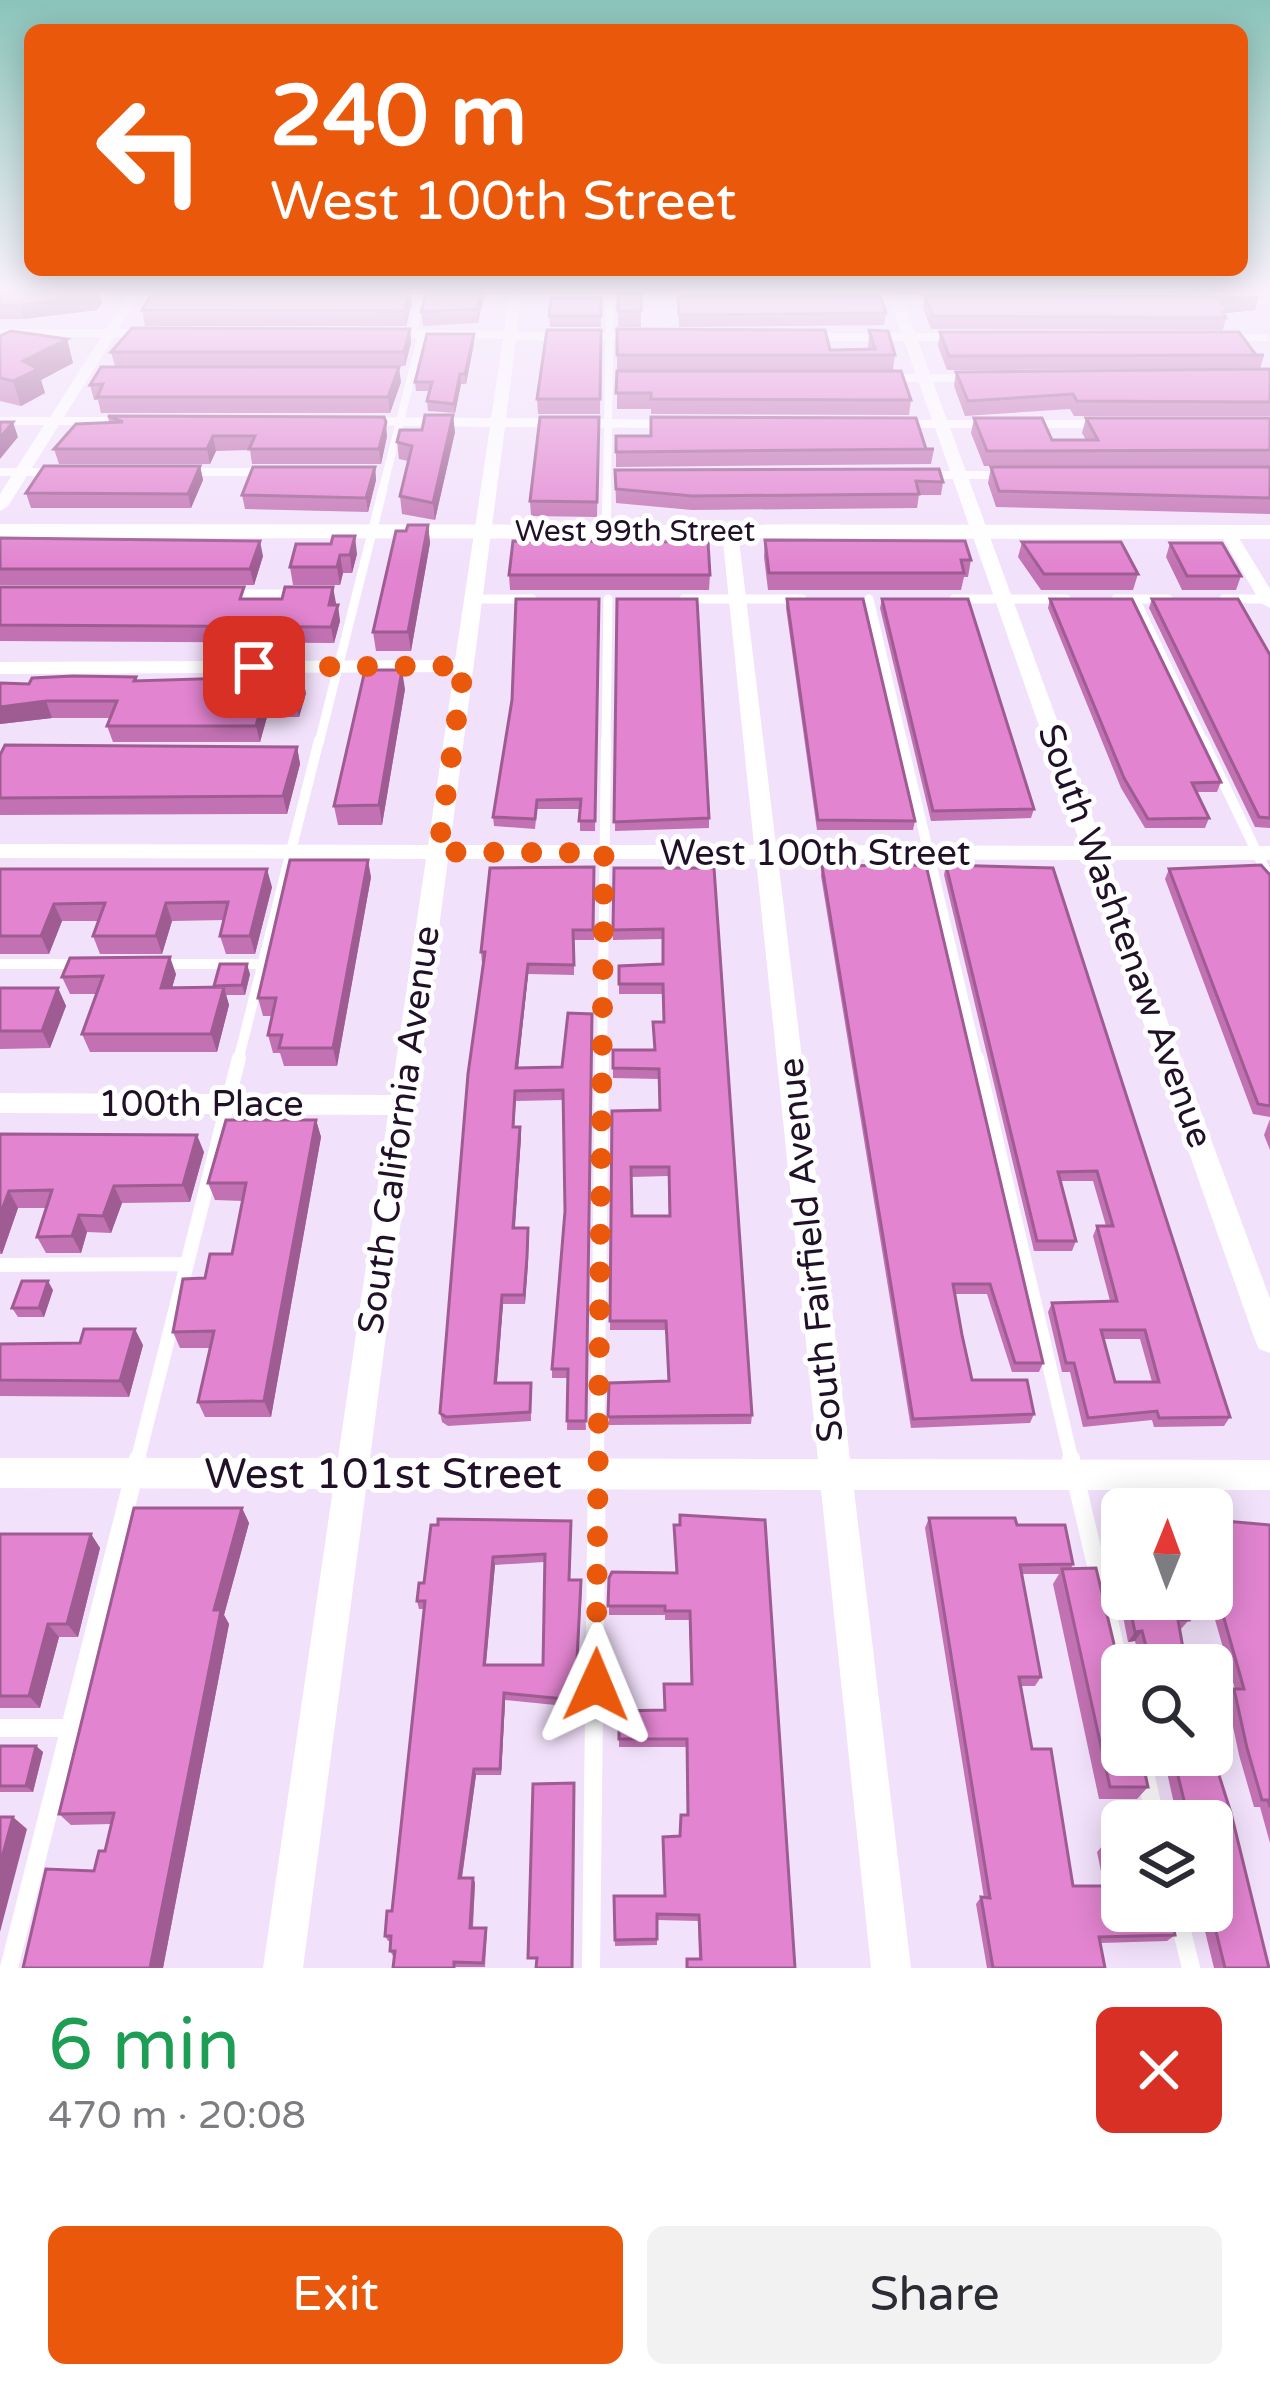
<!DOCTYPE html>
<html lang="en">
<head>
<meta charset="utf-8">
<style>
  body { margin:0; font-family:"Varela Round",sans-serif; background:#f2f2f3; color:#2b2b33; height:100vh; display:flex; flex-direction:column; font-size:45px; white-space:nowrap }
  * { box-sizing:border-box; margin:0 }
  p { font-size:39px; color:#7c7c81 }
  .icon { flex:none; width:66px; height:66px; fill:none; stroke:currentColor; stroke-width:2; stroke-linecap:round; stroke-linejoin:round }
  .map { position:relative; height:1968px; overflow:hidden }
  .sheet { display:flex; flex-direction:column; background:#fff; flex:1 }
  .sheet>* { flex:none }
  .banner { position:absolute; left:24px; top:24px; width:1224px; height:252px; border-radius:18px; box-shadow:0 6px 30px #0003; background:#ea580c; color:#fff; overflow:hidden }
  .needle { width:78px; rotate:1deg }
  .buttons { position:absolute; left:1101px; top:1488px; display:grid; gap:24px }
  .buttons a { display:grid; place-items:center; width:132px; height:132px; border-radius:18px; background:#fff; box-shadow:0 6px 30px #0003; font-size:60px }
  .pin { position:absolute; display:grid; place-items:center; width:102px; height:102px; color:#fff; margin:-51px; border-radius:24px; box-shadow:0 6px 18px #0006 }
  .me { position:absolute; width:132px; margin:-66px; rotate:1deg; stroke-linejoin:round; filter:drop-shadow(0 0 9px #0008) }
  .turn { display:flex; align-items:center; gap:42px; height:252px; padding:0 48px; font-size:54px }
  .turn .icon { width:156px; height:156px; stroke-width:2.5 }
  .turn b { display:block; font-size:84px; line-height:102px }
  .round { display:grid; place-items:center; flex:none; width:126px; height:126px; border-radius:18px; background:#f2f2f3 }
  .headline { display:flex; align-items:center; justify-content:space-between; height:204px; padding:0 48px }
  h1 { font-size:72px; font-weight:600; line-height:90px; color:#1e9e55 }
  .primary-button { display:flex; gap:24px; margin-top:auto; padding:24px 48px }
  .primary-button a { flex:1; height:138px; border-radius:18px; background:#ea580c; color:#fff; font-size:48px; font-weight:600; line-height:138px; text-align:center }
  .primary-button a+a { background:#f2f2f3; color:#2b2b33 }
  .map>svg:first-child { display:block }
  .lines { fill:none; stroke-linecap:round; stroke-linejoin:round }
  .lane-far4 { stroke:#fff; stroke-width:8 }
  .lane-far3 { stroke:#fff; stroke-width:9 }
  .lane-far2 { stroke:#fff; stroke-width:10 }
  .lane-far1 { stroke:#fff; stroke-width:14 }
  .lane { stroke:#fff; stroke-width:18 }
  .street { fill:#fff; fill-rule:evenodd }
  .secondary { fill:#fff; fill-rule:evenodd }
  .wall { fill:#c272b3; fill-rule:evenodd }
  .shaded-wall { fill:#9e5c92 }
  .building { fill:#e284d0; stroke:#9e5c92; stroke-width:3; fill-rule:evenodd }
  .route { stroke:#ea580c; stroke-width:21; stroke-dasharray:0 37.8 }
  .labels { text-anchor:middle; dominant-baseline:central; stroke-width:10; stroke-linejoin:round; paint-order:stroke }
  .far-street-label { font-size:30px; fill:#211128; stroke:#fff }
  .street-label { font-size:36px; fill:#211128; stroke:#fff }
  .near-street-label { font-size:42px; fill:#211128; stroke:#fff }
</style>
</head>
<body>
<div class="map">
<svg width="1270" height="1968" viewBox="0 0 1270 1968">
  <rect width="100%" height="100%" fill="#f2e1fb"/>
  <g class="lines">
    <path class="lane-far4" d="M88 295H163
      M866 300H935
      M412 334 424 291
      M892 378H967
      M0 472H53
      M187 472H263
      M926 475H1001
      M382 492 422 334
      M607 492 610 300H689"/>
    <path class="lane-far3" d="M606 532 607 489
      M231 594H295
      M473 599H532
      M684 599H802
      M869 599 903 743
      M954 599H1066
      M1116 599H1168
      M1135 599 1204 743
      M1224 599H1270
      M319 743 383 489
      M606 743 608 599"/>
    <path class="lane-far2" d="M902 740 978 1061
      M1203 740 1270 880
      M0 964H83
      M157 964H263
      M238 1061 319 740
      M602 1061 606 740"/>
    <path class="lane-far1" d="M977 1058 1072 1462
      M0 1265 187 1264
      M137 1462 239 1058
      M597 1462 602 1058"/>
    <path class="lane" d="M1071 1459 1122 1676
      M0 1728H70
      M1141 1755 1156 1821
      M1177 1911 1191 1968
      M9 1968 138 1459
      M591 1968 597 1459"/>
    <path class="street" d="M131 291H143L119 329H160L167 333 160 337H114L64 417H140L147 421 140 425H59L8 506 0 511V494L44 425H0V417H50L101 337H0V329H106Z
      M510 291H522L517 332 646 333 653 337 646 341 516 340 506 418 680 420 687 424 680 428 505 427 450 845H754L722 532 730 527 738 532 776 845 1081 846 935 428H888L881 424 888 420H932L904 341H795L788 337 795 333H901L887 291H899L915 333H970L977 337 970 341H918L947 420H1118L1125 424 1118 428H950L1103 846H1270V860H1108L1270 1299V1353L1259 1349 1255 1340 1086 860 778 859 850 1459 1270 1460V1490H854L911 1968H871L821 1490 366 1489 303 1968H263L333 1489 0 1488V1458H338L388 1115 0 1113V1093L391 1095 426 859 0 858V844L428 845 454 672 0 674V662L455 660 490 427 354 425 347 421 354 417 491 418 503 339 381 338 374 334 381 330 504 331ZM448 859H756L818 1459 370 1458Z
      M1215 334H1267L1270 341H1210V335Z
      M1221 528H1233L1270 589V608L1261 603 1219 532Z"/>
    <path class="secondary" d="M0 524 1270 525V539L0 538Z"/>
  </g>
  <path class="wall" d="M0 291 102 303 97 310 24 319H0Z
    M485 291 478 323 423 326 421 312Z
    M639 291H851L639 292Z
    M918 291H1242L1241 293Z
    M618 293H641V327H618Z
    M678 296 886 313 884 325 679 327Z
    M925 296 1255 310 1227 313 1223 330 931 329 923 309Z
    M601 298V327H550L549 316Z
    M412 303 406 326H145L142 310Z
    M410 329 411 343 405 366H115L111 352Z
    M617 329 830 350 868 349 869 330 895 355 893 370H617Z
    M601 330 600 414H538L537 399Z
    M940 332 1256 355H1264L1260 369 947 370 938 346Z
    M0 336 67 339 73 363 41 380 45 393 21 406 0 401Z
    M474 343 466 384H461L455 413 428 411 427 401 429 391H416L415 382Z
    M1270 369V416H1074L1070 409 965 416 954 386 956 372Z
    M617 371 911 400 909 415 651 414V409H617Z
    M401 382 390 413H101L98 400H94L90 385Z
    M108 416 387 436 381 464H252L250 450 216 451 210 464H59L54 449 109 423Z
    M599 417 597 517 531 516 530 501Z
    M974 418 1052 440H1086L1082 433 1086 418H1270V466H984L971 433Z
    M455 432 435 520 402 514 400 496 408 461 399 459 397 442Z
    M616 436 926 449H934L931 464 616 467Z
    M200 466 203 480 191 508H31L26 493Z
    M375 467 376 480 368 512 245 509 242 495Z
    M991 467H1270V514L996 507 988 483Z
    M615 470 943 482 941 495H919L917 508 692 510 616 503Z
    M428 525 430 543 411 651H376L373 632 406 531Z
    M0 538 263 556 254 585H0Z
    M765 540 971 560 968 577H964L961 590H768L764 557Z
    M1022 542 1138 574 1133 590H1041L1018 557Z
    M1170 543 1241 576 1236 590H1182L1166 557Z
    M296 544 357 554 352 573H343L340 585H293L290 567Z
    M509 575H710L709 590H510Z
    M0 587 336 603 340 621 334 643 0 641Z
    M599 599 595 831H580V809H537L535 829 494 826 493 817Z
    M617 599 709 818V828L615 831Z
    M787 599 915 821 913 830H817L786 608Z
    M882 599 1034 809 1031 818 931 821 880 608Z
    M1050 599 1221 782 1217 792H1197L1209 818 1205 828H1145L1121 788 1048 608Z
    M1152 599 1270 655V828L1255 827 1149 608Z
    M136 677 138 681 306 693 299 717H267L260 742H113L107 726 110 718H52L0 724V683L29 684Z
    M405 689 382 825H338L334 806Z
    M297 747 300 764 287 814 0 815V755Z
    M946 865 1230 1417 1224 1426 1154 1427 1152 1420 1083 1427 1070 1372H1062L1048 1312 1052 1303 1110 1301 1093 1236 1097 1226H1106L1093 1181H1060L1076 1241 1072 1251H1034L944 875ZM1103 1339H1140L1152 1382H1115Z
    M822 866 1043 1363 1039 1372H1012L987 1294H955L972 1380 1034 1414 1030 1423 911 1428 821 876Z
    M594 867V940H574V975L528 974 518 1068 562 1067 568 1013 586 1430H567L568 1378H552V1369L565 1211 563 1100 516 1101 514 1127H520L521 1137 515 1228H528V1266L525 1304H503L497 1383H531V1421L448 1426 442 1422 440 1413 484 962 482 963 481 952Z
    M614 868H714L752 1415 751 1424 609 1425V1383L668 1381 666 1330H610L612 1111 660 1110 658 1079 613 1078V1050H654L664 1022 663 994H619V966L662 964 663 939 613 940ZM668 1176 669 1216H632V1177Z
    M0 869 272 887 255 954H226L220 936 224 920 172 921 162 954H100L93 936 99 921H62L49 954H0Z
    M1169 869 1270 875V1117L1253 1114 1165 879Z
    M371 877 337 1066H284L280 1053H273L268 1035 272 1016H263L258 998Z
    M176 974 172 988 215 987 214 986 250 974 245 995H226L229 1005 217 1052H90L82 1034 97 994H70L62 977Z
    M0 988H58L66 1006 50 1048 0 1049Z
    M1270 1119V1150L1264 1135Z
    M316 1120 321 1137 271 1417H205L198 1402 210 1348H180L173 1332 205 1278 232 1254 243 1201 215 1200 208 1183Z
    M0 1134 204 1152 190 1202 122 1203 111 1233 87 1232 81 1253H46L37 1237 46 1208H18L2 1254H0Z
    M53 1290 44 1317H18L12 1308Z
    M0 1344 143 1345 129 1397 0 1396Z
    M134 1508H242L249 1523 224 1615 229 1624 163 1968H23L46 1869 94 1871 99 1851H105L111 1824 71 1825 59 1814Z
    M929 1518 1017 1525 1073 1564 1071 1569 1148 1787 1137 1799H1099L1053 1584 1059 1574H1021L1041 1677 1035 1686H1021L1032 1749 1073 1886H1104L1097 1852 1103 1845 1175 1935 1167 1941 1100 1943 1105 1968H987L976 1904 981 1897 984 1898 925 1528Z
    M571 1521 569 1580H581L582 1588 575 1707 505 1700 501 1775H476L462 1878H473L475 1883 473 1928H486L487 1933 485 1967H457L393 1956 390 1951 391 1941H388L385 1936 392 1911 424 1609H419L417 1601 424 1583ZM544 1562 543 1665H486L495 1565Z
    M1225 1521 1270 1525V1843L1260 1807H1254L1239 1755 1227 1698 1235 1689 1209 1599H1212V1526H1222Z
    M1113 1523H1122V1599H1184L1189 1620 1180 1630 1186 1665H1141L1135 1641 1128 1642 1107 1533Z
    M674 1525 795 1968H687V1959H699L698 1921 657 1920V1945L615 1946 614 1896H665L680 1836 687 1815 686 1747H619V1711L665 1710 691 1684 689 1620H665V1615H609V1578L676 1573Z
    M0 1534H91L100 1548 78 1637H59L40 1708H0Z
    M0 1746H36L43 1752 33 1792H0Z
    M1163 1755H1212L1269 1968H1214L1200 1911H1212V1821H1178Z"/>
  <path class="shaded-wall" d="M99 291 102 303 97 310 24 319 20 305Z
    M409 291 412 303 406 326 404 311Z
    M481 291H485L478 323 477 309Z
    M1259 297 1255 310 1227 313 1220 302Z
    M410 329 411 343 405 366 404 352Z
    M474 334V343L466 384 465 374Z
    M67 339 73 363 41 380 45 393 21 406 13 381 23 361Z
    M399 367 401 382 390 413 388 397Z
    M460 374 461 384 455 413 454 404Z
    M453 415 455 432 435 520 433 503Z
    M13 422 18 437 0 459V438Z
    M386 422 387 436 381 464 379 449Z
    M213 436 216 451 210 464 207 449Z
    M200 466 203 480 191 508 188 494Z
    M375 467 376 480 368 512 366 498Z
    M428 525 430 543 411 651 408 632Z
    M355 536 357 554 352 573 350 555Z
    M260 541 263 556 254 585 250 569Z
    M340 555 343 573 340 585 337 567Z
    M333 587 336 603 332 621 329 605Z
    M338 605 340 621 334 643 331 627Z
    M402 670 405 689 382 825 379 805Z
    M302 676 306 693 299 717 295 701Z
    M263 700 267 717 260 742 256 726Z
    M46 701 52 718 0 724V707Z
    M297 747 300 764 287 814 283 796Z
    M368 860 371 877 337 1066 333 1048Z
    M267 869 272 887 255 954 250 936Z
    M166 903 172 921 162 954 156 936Z
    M54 904 62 921 49 954 41 936Z
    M170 957 176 974 167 1005 161 988Z
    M247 964 250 974 245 995 242 985Z
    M528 964V974L517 1078 516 1068Z
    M224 987 229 1005 217 1052 211 1034Z
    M58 988 66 1006 50 1048 42 1031Z
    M316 1120 321 1137 271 1417 264 1401Z
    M520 1127 521 1137 514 1237 513 1228Z
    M197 1135 204 1152 190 1202 183 1185Z
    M114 1186 122 1203 111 1233 103 1216Z
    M9 1191 18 1208 2 1254 0 1250V1215Z
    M79 1215 87 1232 81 1253 72 1236Z
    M528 1228 529 1237 525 1304 524 1295Z
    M48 1281 53 1290 44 1317 39 1308Z
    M502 1295 503 1304 496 1392 495 1383Z
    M135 1329 143 1345 129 1397 120 1381Z
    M242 1508 249 1523 224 1615 229 1624 163 1968H150L214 1610Z
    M91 1534 100 1548 78 1637 67 1624Z
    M493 1557 495 1565 485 1672 484 1665Z
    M48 1624 59 1637 40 1708 29 1696Z
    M1142 1631 1135 1641 1128 1642 1135 1632Z
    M504 1693 505 1700 501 1775 500 1769Z
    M36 1746 43 1752 33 1792 26 1786Z
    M474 1769 476 1775 461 1883 459 1878Z
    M574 1783 573 1968H572Z
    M13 1817 27 1829 0 1932V1865Z
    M473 1878 475 1883 472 1933 470 1928Z"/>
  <path class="building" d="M0 291H97L94 296 20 305H0Z
    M154 291H409L404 311 142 310Z
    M427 291H481L477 309 421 312Z
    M618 293H641V311H618Z
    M678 296H880L886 313 679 315Z
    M925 296 1259 297 1220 302 1228 311 1222 312 1226 318 933 316Z
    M551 298H601V316H549Z
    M132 328 410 329 404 352H111Z
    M617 329 825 330 830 350 875 349 869 330 888 331 895 355H617Z
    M547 330H601L600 399H537Z
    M11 331 67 339 23 361 38 369 13 381 0 378V336Z
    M940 332H1239L1256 355H1264L949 356Z
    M427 334H474L465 374H460L454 404 427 401 432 382H415Z
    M101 367H399L388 397H97L103 384 90 385Z
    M1270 369V402L1077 401 1073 394 968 401 956 372Z
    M617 371H901L911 400 651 399V393H616Z
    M425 415H453L433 503 400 496 412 446 397 442 400 430H422Z
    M108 416 384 417 386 422 379 449H249L255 436H213L207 449H54L76 424 123 422Z
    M540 417H599L597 502 530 501Z
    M651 417 916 418 926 449H934L616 452V436H651Z
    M974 418H1042L1052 440H1098L1086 418H1270V450L987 451Z
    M0 422H13L0 438Z
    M44 466H200L188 494 26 493Z
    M253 467H375L366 498 242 495Z
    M991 467H1270V498L999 491Z
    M939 469 943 482 916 481 919 494 692 496 616 489 615 470Z
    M408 525H428L408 632H373L396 531H406Z
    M333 536H355L350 555H340L337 567H290L296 544H331Z
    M0 539V538L260 541 250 569H0Z
    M765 540 965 541 971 560H961L964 573H769Z
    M513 541 708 542 710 575H509Z
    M1022 542H1121L1138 574H1044Z
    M1170 543H1222L1241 576H1187Z
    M0 587H244L240 599H282L285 587H333L329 605H338L331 627 0 625Z
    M516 599H599L595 821H579L581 799 537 800 535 819 493 817 512 700Z
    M617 599H697L709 818 614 822Z
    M787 599H863L915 821 818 820Z
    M882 599H968L1034 809 933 811Z
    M1050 599H1132L1221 782 1192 783 1209 818 1148 819 1124 778Z
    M1152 599H1238L1270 655V818L1259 817Z
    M365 670H402L379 805 334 806Z
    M73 676 136 677 134 681 302 676 295 701 263 700 256 726H107L117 701H46L0 707V683L29 684 32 678Z
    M5 745 297 747 283 796 0 798V755Z
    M290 860H368L333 1048H279L282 1035H268L276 998H258Z
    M926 865 1043 1363H1015L990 1284H953L962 1335 972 1380H1027L1034 1414 913 1419 822 866Z
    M946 865 1053 868 1230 1417 1159 1418 1157 1411 1088 1418 1074 1363H1066L1052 1303 1117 1301 1097 1226H1113L1097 1171 1058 1172 1076 1241H1037ZM1101 1330H1145L1159 1382H1115Z
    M1261 865 1270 875V1106L1258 1104 1169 869Z
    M594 867 593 930H573L574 965 528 964 516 1068 562 1067 568 1013 592 1014 586 1421H567L568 1369H552L565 1211 563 1090 515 1091 513 1127H520L513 1228H528L527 1257 524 1295H502L495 1383H531L530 1412 446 1417 440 1413 468 1074 485 952H481L490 868Z
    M614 868H714L752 1415 608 1417 609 1383 669 1381 666 1321H610L612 1111 660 1110 659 1069 613 1068V1050H655L653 1022H664L663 984H619V966L663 964V929L613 930ZM631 1167H669L670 1216H632Z
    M0 869H267L250 936H220L228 902 166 903 156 936H93L105 903 54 904 41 936H0Z
    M170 957 161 988 224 987 211 1034H82L103 976 62 977 70 958Z
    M220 964H247L242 985 214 986Z
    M0 988H58L42 1031H0Z
    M226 1120H316L264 1401 198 1402 214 1331 173 1332 183 1279 205 1278 210 1254H232L246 1183H208Z
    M0 1134 197 1135 183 1185 114 1186 103 1216 79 1215 72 1236 37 1237 52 1190 9 1191 0 1215Z
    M22 1281H48L39 1308H12Z
    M84 1329H135L120 1381 0 1380V1344L80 1343Z
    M134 1508H242L214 1610H221L150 1968H23L46 1869 94 1871 99 1851H105L114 1813 59 1814Z
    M680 1515 765 1520 795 1968H687V1959H701L699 1915 657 1914V1939L615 1940 614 1896H665L663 1837 680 1836 681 1815H688L687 1739H619V1711L665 1710 664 1684H692L690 1611H665V1606H608L609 1578 612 1572 677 1573 674 1525H680Z
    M929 1518H1015L1017 1525H1065L1073 1564 1020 1565 1041 1677H1019L1032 1749H1051L1073 1886H1112L1103 1845H1122V1911H1170L1175 1935 1099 1937 1105 1968H993L981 1897 990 1898Z
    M438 1519 571 1521 569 1580H581L575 1700 504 1693 500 1769H474L459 1878H473L470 1928H486L483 1963 454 1962V1968H393L395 1951H390L391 1936H385L387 1911H392L425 1601H417L419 1583H424L431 1525H438ZM545 1554 543 1665H484L493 1557Z
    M1225 1521 1270 1525V1807L1268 1800H1262L1247 1748 1234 1689H1244L1212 1576V1526L1227 1525Z
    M1113 1523H1122V1567Z
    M0 1534H91L67 1624H48L29 1696H0Z
    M1096 1568 1122 1678V1755H1141L1148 1787H1110L1062 1569Z
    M1128 1599H1184L1189 1620H1178L1186 1665H1151L1142 1631 1135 1632Z
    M0 1746H36L26 1786H0Z
    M1212 1753 1231 1813 1269 1968H1225L1211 1911 1212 1821H1189L1173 1755H1212Z
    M574 1783 572 1968H536L537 1958H528L533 1784Z
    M0 1817H13L0 1865Z"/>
  <linearGradient id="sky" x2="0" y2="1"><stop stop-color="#8ac4ba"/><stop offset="0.51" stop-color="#f9f2fd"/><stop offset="1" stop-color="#f9f2fd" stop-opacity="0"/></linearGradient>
  <rect width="1270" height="567" fill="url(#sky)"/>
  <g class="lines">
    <path class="route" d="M254 667 464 666 438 852 604 853 596 1685"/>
  </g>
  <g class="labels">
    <g class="far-street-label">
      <text x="635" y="531">West 99th Street</text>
    </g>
    <g class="street-label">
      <text x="815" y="853">West 100th Street</text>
      <text transform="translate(1125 936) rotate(70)">South Washtenaw Avenue</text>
      <text x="201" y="1104">100th Place</text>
      <text transform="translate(399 1130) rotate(-82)">South California Avenue</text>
      <text transform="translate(811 1250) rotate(-96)">South Fairfield Avenue</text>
    </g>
    <g class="near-street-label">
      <text x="383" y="1474">West 101st Street</text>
    </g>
  </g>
</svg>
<div class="buttons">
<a><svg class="needle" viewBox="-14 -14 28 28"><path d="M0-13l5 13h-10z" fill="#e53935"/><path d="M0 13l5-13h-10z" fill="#7c7c81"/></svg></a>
<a><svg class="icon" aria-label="search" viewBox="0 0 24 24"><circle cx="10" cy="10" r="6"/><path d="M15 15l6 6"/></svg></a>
<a><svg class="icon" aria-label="layers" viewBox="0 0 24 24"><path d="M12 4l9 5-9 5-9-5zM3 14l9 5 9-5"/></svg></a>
</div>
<div class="pin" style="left:254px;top:667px;background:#d93025"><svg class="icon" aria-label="arrive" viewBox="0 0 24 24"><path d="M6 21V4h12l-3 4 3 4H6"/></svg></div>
<svg class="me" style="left:596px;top:1685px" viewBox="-20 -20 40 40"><path d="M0-17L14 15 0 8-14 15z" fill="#ea580c" stroke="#fff" stroke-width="4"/></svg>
<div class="banner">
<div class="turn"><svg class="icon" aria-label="left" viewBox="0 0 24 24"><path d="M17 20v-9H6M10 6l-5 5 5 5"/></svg><div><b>240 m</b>West 100th Street</div></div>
</div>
</div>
<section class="sheet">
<div class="headline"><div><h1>6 min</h1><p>470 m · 20:08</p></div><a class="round" style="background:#d93025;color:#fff"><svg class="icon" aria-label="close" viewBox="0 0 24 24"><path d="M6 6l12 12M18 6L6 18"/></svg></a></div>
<div class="primary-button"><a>Exit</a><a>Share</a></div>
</section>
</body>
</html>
